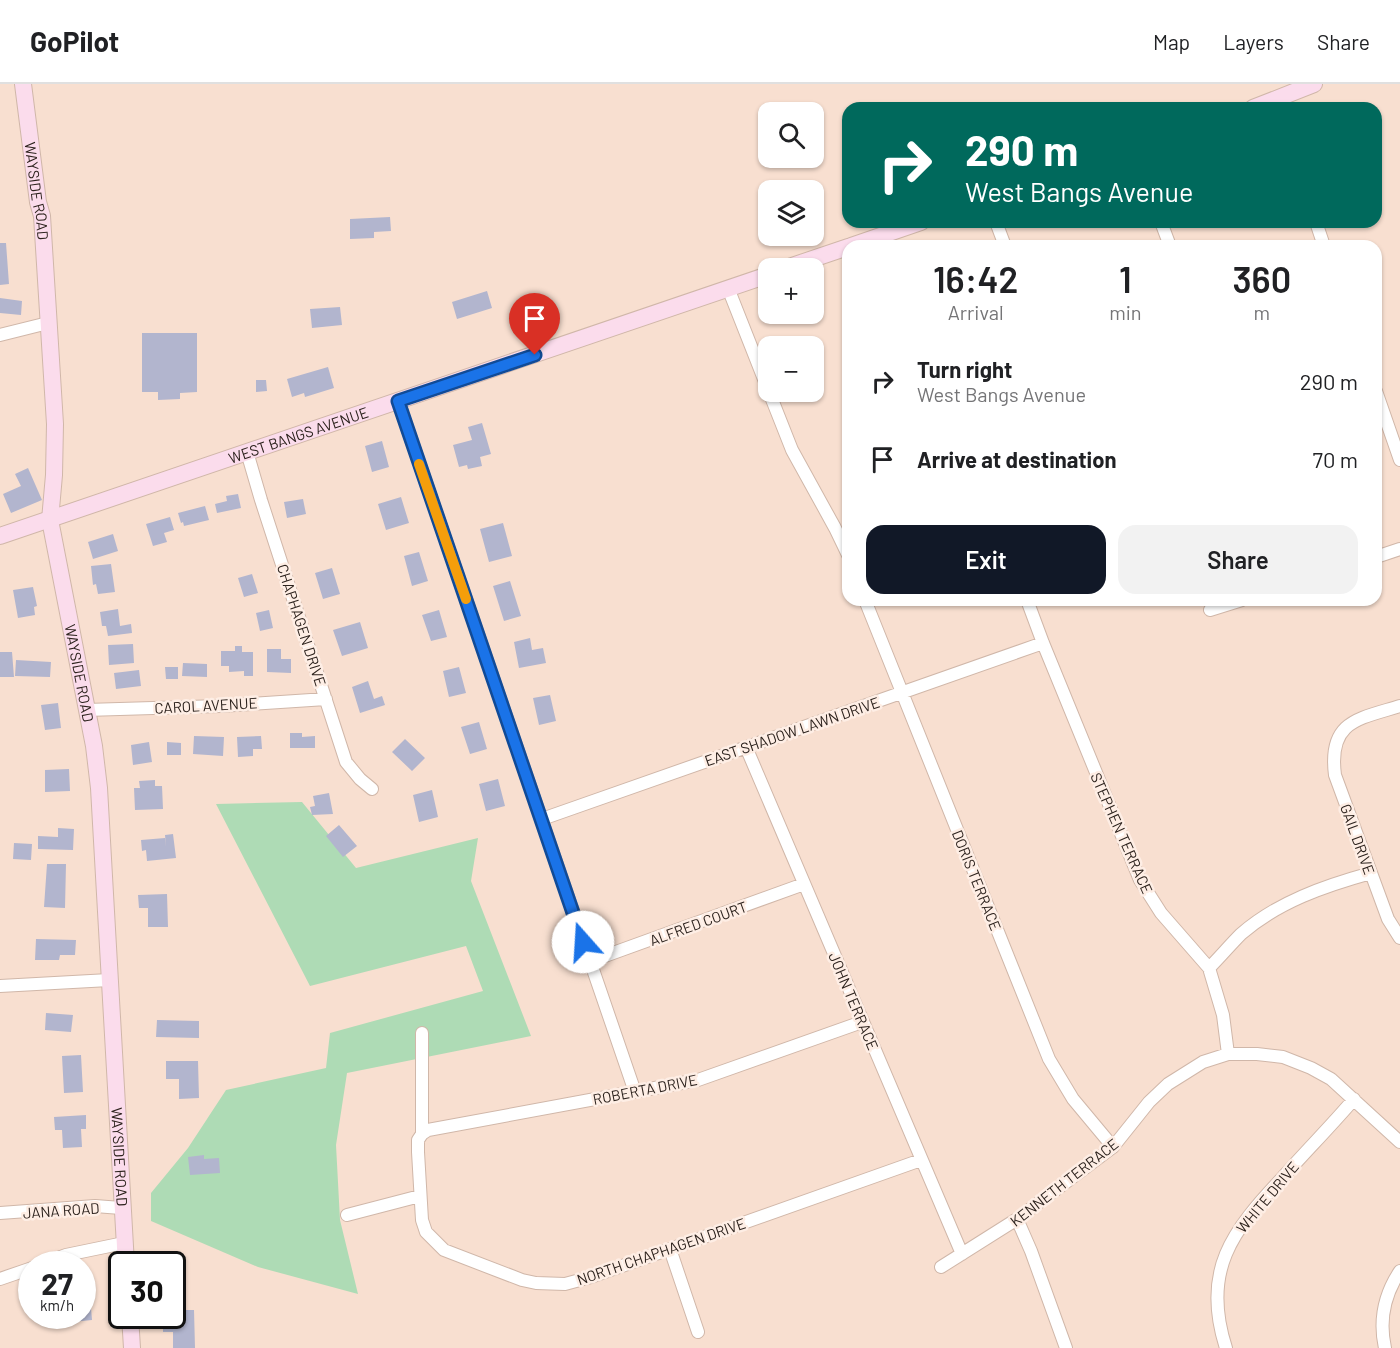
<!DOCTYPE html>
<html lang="en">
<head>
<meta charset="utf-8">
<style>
  body { margin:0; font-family:Barlow,sans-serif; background:#f2f2f2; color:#202124; height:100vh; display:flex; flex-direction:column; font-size:22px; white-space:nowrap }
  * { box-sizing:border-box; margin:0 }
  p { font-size:20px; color:#757577 }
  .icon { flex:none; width:33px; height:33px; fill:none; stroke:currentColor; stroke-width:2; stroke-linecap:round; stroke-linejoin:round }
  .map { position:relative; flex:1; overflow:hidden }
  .sheet { position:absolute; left:842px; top:156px; width:540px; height:366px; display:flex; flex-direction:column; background:#fff; border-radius:18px; box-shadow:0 2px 4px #0004 }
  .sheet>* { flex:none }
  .banner { position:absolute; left:842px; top:18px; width:540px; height:126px; border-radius:18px; box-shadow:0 2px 4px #0004; background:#00695c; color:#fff; overflow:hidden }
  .controls { position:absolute; left:758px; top:18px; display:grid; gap:12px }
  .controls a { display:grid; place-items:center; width:66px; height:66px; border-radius:12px; background:#fff; box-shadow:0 2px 4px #0004; font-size:30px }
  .speed { position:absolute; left:18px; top:1167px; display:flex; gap:12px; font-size:30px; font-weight:700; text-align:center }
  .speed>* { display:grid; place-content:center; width:78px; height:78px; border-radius:50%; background:#fff; box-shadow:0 2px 4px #0004; line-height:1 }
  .speed small { font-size:15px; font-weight:400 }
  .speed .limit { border:3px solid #111; border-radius:9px; background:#fff; color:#111 }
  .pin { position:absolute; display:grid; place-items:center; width:51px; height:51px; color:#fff; margin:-62px -26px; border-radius:50% 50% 50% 0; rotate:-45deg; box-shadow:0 0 6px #0007 }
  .pin .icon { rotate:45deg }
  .me { position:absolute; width:66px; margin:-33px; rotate:341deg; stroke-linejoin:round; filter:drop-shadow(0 0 4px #0008) }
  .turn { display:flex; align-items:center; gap:21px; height:126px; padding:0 24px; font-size:27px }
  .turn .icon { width:78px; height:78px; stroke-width:2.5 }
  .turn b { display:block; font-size:42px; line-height:51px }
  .eta { display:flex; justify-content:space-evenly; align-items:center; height:102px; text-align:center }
  .eta b { font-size:36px; font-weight:600; line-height:42px }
  .button { display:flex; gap:12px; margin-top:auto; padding:12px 24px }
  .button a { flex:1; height:69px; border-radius:18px; background:#111827; color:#fff; font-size:24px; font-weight:600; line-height:69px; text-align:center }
  .button a+a { background:#f2f2f2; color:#202124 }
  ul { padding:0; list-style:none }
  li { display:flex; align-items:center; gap:18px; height:78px; padding:0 24px }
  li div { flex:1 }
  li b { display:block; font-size:22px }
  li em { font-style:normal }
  header { display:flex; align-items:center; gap:36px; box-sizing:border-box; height:84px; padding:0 30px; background:#fff; border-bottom:2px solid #e0e0e0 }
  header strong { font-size:28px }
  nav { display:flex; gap:33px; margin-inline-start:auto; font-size:21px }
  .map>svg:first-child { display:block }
  .green { fill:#aedbb5 }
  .building { fill:#b2b5ce }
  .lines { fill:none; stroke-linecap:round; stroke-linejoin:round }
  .street-casing { stroke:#d0b7a9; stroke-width:14 }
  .secondary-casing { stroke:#d0b7a9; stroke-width:18 }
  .street { stroke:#fff; stroke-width:12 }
  .secondary { stroke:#fbdcec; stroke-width:16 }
  .route-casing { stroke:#114b97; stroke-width:15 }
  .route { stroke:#1a73e8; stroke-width:10 }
  .slow { stroke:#f59e0b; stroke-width:10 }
  .labels { text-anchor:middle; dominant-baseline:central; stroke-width:5; stroke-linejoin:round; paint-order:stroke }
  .street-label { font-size:15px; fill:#2c221d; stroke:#feeee5 }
</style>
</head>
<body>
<header>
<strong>GoPilot</strong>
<nav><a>Map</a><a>Layers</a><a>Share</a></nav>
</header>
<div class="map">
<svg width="1400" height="1264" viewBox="0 0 1400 1264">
  <rect width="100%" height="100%" fill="#f8dfd0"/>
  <path class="green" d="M302 718 356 784 478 754 471 797 531 952 347 989 336 1061 340 1136 358 1210 258 1183 151 1137V1109L188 1064 226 1006 326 984 330 949 483 907 466 862 310 902 216 720Z"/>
  <path class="building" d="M390 133 391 147 374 148V154L350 155V135Z
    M0 159H6L9 200 0 201Z
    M487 207 492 224 457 235 452 218Z
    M0 214 22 217 21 231 0 229Z
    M340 223 342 241 312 244 310 225Z
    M142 249H197V308L180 309V315L158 316V308H142Z
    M328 283 334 304 305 313 304 309 292 313 287 295Z
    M256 296H266L267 307 256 308Z
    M482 339 491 370 480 373 482 382 468 385 467 381 459 383 453 361 472 356 468 343Z
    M382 357 389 383 372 388 365 362Z
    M28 384 42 416 11 429 3 410 21 402 15 390Z
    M238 410 241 424 217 429 215 420 227 417 226 412Z
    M401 413 409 439 386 446 378 420Z
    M303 415 306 430 287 434 284 418Z
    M205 422 209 436 184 442 183 438 181 439 178 429Z
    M170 433 174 446 164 449 167 458 153 462 146 440Z
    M503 439 512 472 489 478 480 445Z
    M113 450 118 467 93 475 88 458Z
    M419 468 428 497 412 502 404 472Z
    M111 480 115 508 98 510 96 500 93 501 91 482Z
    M332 484 340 510 323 515 315 489Z
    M252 490 258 509 244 513 238 494Z
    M510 497 521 532 504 537 493 502Z
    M33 503 37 522 34 523 35 531 18 534 13 506Z
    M118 525 120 542 131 540 132 549 108 552 106 542H102L100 528Z
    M269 526 273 544 260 547 256 529Z
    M439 526 447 553 431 557 422 531Z
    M360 538 368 564 342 572 333 546Z
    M530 554 532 566 543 564 546 579 519 584 514 558Z
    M133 560 134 579 109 581 108 561Z
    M235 562H242V568H253V592H244V587L229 588V582H221V567H235Z
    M267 565H281V575H291V589L267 588Z
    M0 568H12L14 593H0Z
    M16 576 51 578 50 593 15 592Z
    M183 579 207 580V593L182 592Z
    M165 583H178V595H166Z
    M459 583 466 609 449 613 443 587Z
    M139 586 141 602 116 605 114 589Z
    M368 597 374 615 382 612 385 621 360 629 352 603Z
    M550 611 556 637 539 641 533 614Z
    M58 619 61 644 45 646 41 621Z
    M479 638 487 665 470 670 461 643Z
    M290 649H302V653L315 652V664H290Z
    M194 652 224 653 223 672 193 670Z
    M261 652 262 665H253V672L238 673 237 653Z
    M405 655 425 674 412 687 392 668Z
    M149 658 152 678 133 681 131 661Z
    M167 658 181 659V671H167Z
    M69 685 70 707 45 708V686Z
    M498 695 505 722 486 727 479 700Z
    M155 696V702H162L163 725 135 726 134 704H140L139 697Z
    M432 706 438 733 419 738 413 711Z
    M329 709 333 730 312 731 310 723 315 722 313 712Z
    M339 741 357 762 343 773 326 752Z
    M58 744 74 745 73 766 38 765V752L58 753Z
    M173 750 176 774 147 777 146 766 142 767 141 756 165 754 166 763 165 751Z
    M14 759 32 760 31 776 13 775Z
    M47 780H66L65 824 44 823Z
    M167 810 168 843H148V824H139L138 811Z
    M36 855 76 856 75 871H60L59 876H35Z
    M46 929 73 931 71 948 45 946Z
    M157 936 199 937V954L156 953Z
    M81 971 83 1008 64 1009 62 972Z
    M166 977H198L199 1014 179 1015V995H166Z
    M86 1031V1045H81L82 1063 63 1064 62 1046H55L54 1033Z
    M204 1071V1075L219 1074 220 1089 190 1091 188 1073Z
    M90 1212 92 1236 62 1239V1232H82V1213Z
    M172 1226H194L195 1264H173V1248H163V1232H172Z"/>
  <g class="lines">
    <defs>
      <path id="street" d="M996 138 1005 162
        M1161 138 1170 162
        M1316 138 1324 162
        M728 204 792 366 835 444 848 471
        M0 251 48 239
        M1376 307 1400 376
        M398 317 635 1008
        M247 368 261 416 346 678 360 695 372 705
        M1376 473 1400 465
        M865 516 1049 975 1073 1015 1113 1063
        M1027 516 1043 559 1140 796 1161 829 1209 884 1223 931 1228 970
        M1210 526 1242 516
        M1400 622C1358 635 1328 637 1335 691L1388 835 1400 854
        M86 626 220 622 326 615
        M746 663 962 1170
        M542 735 1043 559
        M591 877 804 800
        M1209 884C1220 873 1230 861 1241 850 1278 818 1324 802 1371 789
        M0 902 109 896
        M422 949V1050L418 1056V1068L422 1136 426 1148 444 1166 522 1196 536 1199 565 1200 591 1193 921 1076
        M422 1050 428 1046 698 996 862 938
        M0 1129 95 1122 121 1124
        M347 1131 420 1112
        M1017 1135 1031 1167 1066 1264
        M670 1165 698 1248
        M41 1180 66 1171 124 1159
        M941 1183 1017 1135 1113 1063 1149 1018 1168 1000 1203 978 1228 970H1257L1283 973 1311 984 1331 995 1400 1058
        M0 1195 32 1184
        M1226 1264C1201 1187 1232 1147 1283 1093 1306 1067 1331 1042 1354 1015
        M1385 1264C1379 1237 1384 1211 1400 1187"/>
      <g id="secondary">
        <path id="s1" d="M23 0 38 118 42 132 55 340 54 391 50 436 94 662 99 704 126 1180"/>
        <path d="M1253 24 1314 0"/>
        <path d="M851 162 921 138"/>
        <path d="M786 184 848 163"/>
        <path id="s2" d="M0 452 768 191"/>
        <path d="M130 1232 132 1264"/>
      </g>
    </defs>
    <use href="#street" class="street-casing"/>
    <use href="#secondary" class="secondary-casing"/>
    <use href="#street" class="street"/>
    <use href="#secondary" class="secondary"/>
  </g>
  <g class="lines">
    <defs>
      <path id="route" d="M535 271 398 317 583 858"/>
    </defs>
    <use href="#route" class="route-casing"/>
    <use href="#route" class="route"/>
    <path class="slow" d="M419 380 466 515"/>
  </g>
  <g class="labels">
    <g class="street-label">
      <text stroke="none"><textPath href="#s1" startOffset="108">WAYSIDE ROAD</textPath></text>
      <text stroke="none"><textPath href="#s2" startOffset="315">WEST BANGS AVENUE</textPath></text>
      <text transform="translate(302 541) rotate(72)">CHAPHAGEN DRIVE</text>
      <text stroke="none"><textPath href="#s1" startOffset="594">WAYSIDE ROAD</textPath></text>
      <text transform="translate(206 621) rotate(-3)">CAROL AVENUE</text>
      <text transform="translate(792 647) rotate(-19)">EAST SHADOW LAWN DRIVE</text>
      <text transform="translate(1122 749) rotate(66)">STEPHEN TERRACE</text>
      <text transform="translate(1358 755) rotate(70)">GAIL DRIVE</text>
      <text transform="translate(977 796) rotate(68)">DORIS TERRACE</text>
      <text transform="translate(698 839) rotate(-20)">ALFRED COURT</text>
      <text transform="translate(854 917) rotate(67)">JOHN TERRACE</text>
      <text transform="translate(645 1005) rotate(-11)">ROBERTA DRIVE</text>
      <text stroke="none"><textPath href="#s1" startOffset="1080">WAYSIDE ROAD</textPath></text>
      <text transform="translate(1064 1098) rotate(-38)">KENNETH TERRACE</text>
      <text transform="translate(1267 1113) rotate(-50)">WHITE DRIVE</text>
      <text transform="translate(61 1126) rotate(-4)">JANA ROAD</text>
      <text transform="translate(661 1167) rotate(-19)">NORTH CHAPHAGEN DRIVE</text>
    </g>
  </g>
</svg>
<div class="controls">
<a><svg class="icon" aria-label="search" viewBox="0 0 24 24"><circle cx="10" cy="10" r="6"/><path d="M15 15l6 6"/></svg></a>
<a><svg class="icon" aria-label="layers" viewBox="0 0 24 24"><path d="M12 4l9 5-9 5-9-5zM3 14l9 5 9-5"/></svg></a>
<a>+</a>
<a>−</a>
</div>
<div class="speed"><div>27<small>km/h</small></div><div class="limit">30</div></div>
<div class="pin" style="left:535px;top:271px;background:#d93025"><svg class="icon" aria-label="arrive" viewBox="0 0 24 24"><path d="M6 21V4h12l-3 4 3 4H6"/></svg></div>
<svg class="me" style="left:583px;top:858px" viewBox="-20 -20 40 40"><circle r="19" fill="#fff"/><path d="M0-13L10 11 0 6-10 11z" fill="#1a73e8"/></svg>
<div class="banner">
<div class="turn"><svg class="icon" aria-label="right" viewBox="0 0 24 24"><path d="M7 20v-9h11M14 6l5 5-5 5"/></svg><div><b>290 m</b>West Bangs Avenue</div></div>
</div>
<section class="sheet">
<div class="eta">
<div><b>16:42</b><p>Arrival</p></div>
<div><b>1</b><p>min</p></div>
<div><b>360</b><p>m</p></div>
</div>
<ul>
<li><svg class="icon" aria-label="right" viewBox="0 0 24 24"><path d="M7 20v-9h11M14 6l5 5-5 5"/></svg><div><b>Turn right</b><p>West Bangs Avenue</p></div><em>290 m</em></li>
<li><svg class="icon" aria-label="arrive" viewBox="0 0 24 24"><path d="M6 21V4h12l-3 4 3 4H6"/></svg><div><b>Arrive at destination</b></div><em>70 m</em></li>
</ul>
<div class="button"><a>Exit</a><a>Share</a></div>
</section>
</div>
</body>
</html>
